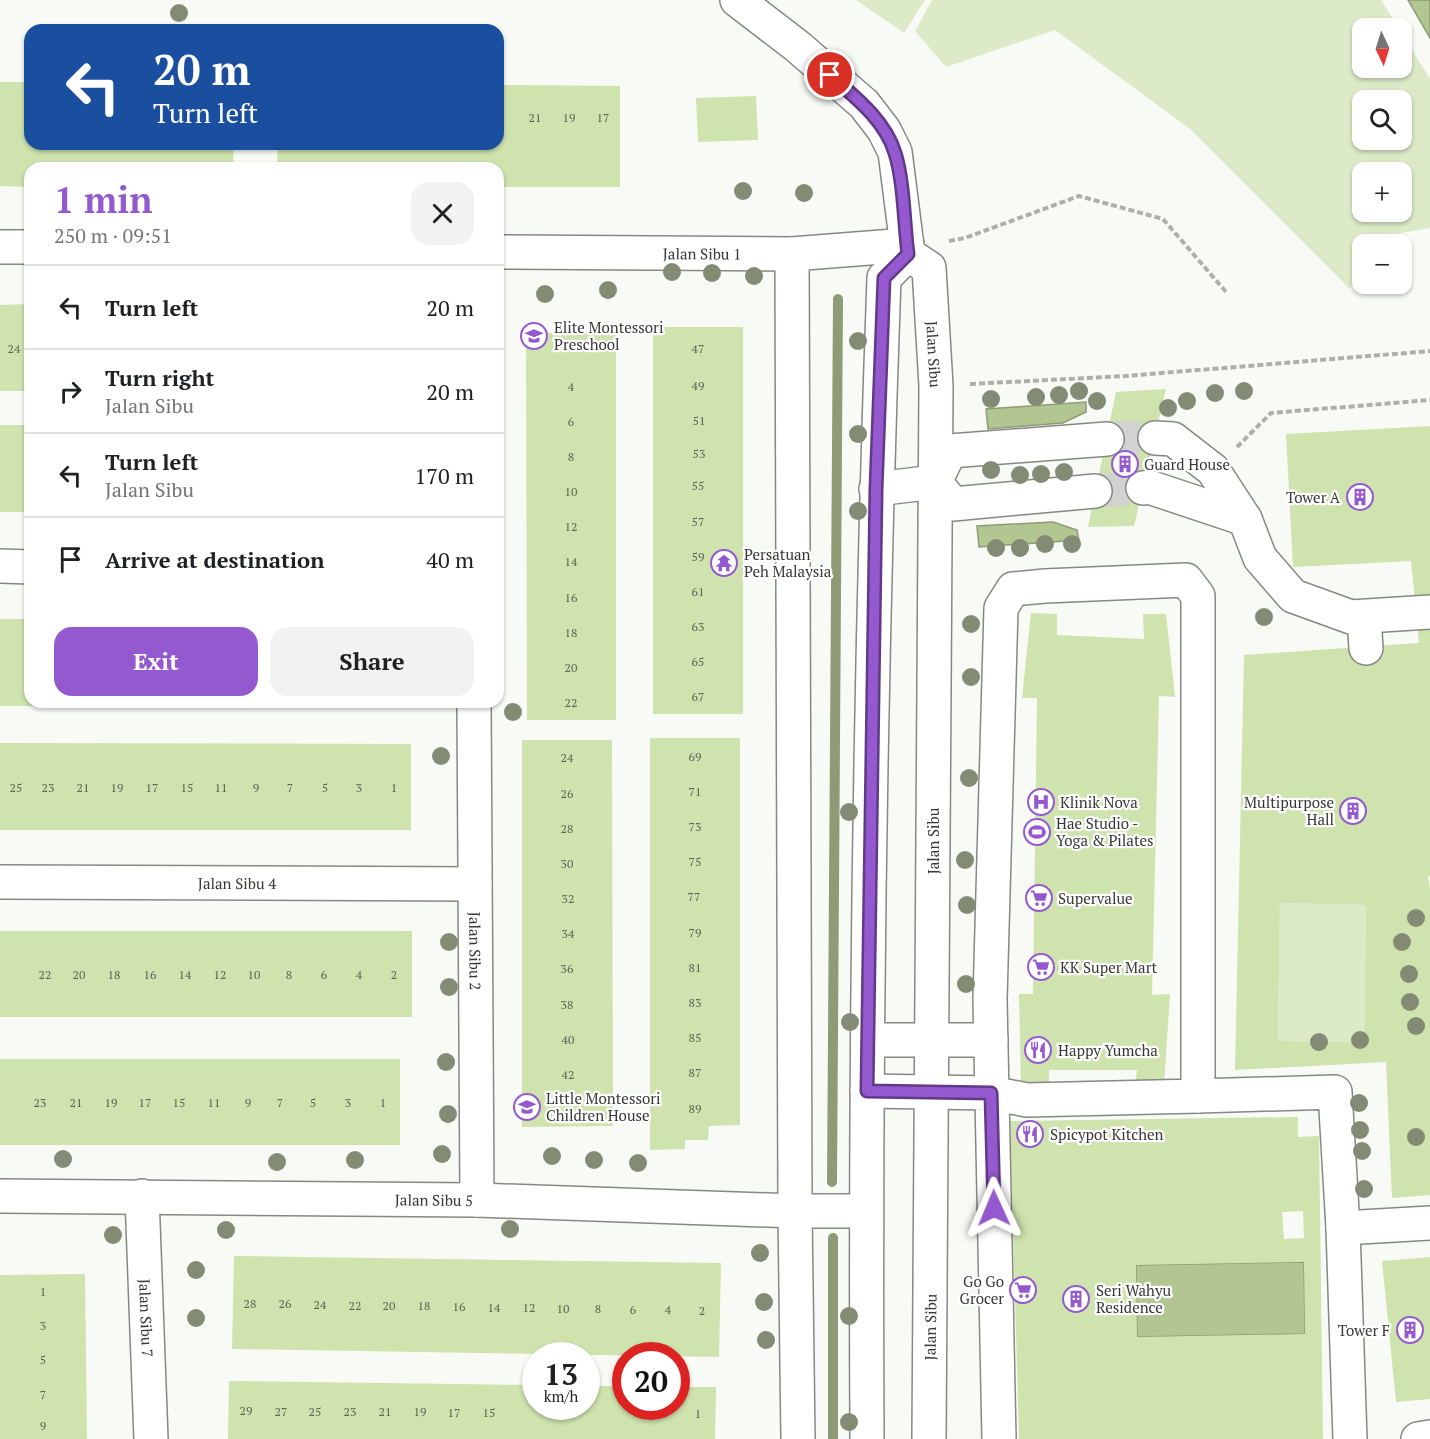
<!DOCTYPE html>
<html lang="en">
<head>
<meta charset="utf-8">
<style>
  body { margin:0; font-family:"PT Serif",serif; background:#f2f2f2; color:#202124; height:100vh; display:flex; flex-direction:column; font-size:22px; white-space:nowrap }
  * { box-sizing:border-box; margin:0 }
  p { font-size:20px; color:#757577 }
  .icon { flex:none; width:33px; height:33px; fill:none; stroke:currentColor; stroke-width:2; stroke-linecap:round; stroke-linejoin:round }
  .map { position:relative; flex:1; overflow:hidden }
  .details { position:absolute; left:24px; top:162px; width:480px; height:546px; display:flex; flex-direction:column; background:#fff; border-radius:18px; box-shadow:0 2px 4px #0004 }
  .details>* { flex:none }
  .guide { position:absolute; left:24px; top:24px; width:480px; height:126px; border-radius:18px; box-shadow:0 2px 4px #0004; background:#1a4fa0; color:#fff; overflow:hidden }
  .needle { width:39px; rotate:176deg }
  .controls { position:absolute; left:1352px; top:18px; display:grid; gap:12px }
  .controls a { display:grid; place-items:center; width:60px; height:60px; border-radius:12px; background:#fff; box-shadow:0 2px 4px #0004; font-size:30px }
  .speed { position:absolute; left:522px; top:1342px; display:flex; gap:12px; font-size:30px; font-weight:700; text-align:center }
  .speed>* { display:grid; place-content:center; width:78px; height:78px; border-radius:50%; background:#fff; box-shadow:0 2px 4px #0004; line-height:1 }
  .speed small { font-size:15px; font-weight:400 }
  .speed .limit { border:9px solid #d22; background:#fff; color:#111 }
  .pin { position:absolute; display:grid; place-items:center; width:51px; height:51px; color:#fff; margin:-26px; border:3px solid #fff; border-radius:50%; box-shadow:0 2px 6px #0007 }
  .me { position:absolute; width:66px; margin:-33px; rotate:359deg; stroke-linejoin:round; filter:drop-shadow(0 0 4px #0008) }
  .turn { display:flex; align-items:center; gap:21px; height:126px; padding:0 30px; font-size:27px }
  .turn .icon { width:78px; height:78px; stroke-width:2.5 }
  .turn b { display:block; font-size:42px; line-height:51px }
  .round { display:grid; place-items:center; flex:none; width:63px; height:63px; border-radius:18px; background:#f2f2f2 }
  .headline { display:flex; align-items:center; justify-content:space-between; height:102px; padding:0 30px }
  h1 { font-size:36px; font-weight:800; line-height:45px; color:#9559cf }
  .action { display:flex; gap:12px; margin-top:auto; padding:12px 30px }
  .action a { flex:1; height:69px; border-radius:18px; background:#9559cf; color:#fff; font-size:24px; font-weight:800; line-height:69px; text-align:center }
  .action a+a { background:#f2f2f2; color:#202124 }
  ul { padding:0; list-style:none }
  li { display:flex; align-items:center; gap:18px; height:84px; padding:0 30px; border-top:2px solid #e0e0e0 }
  li div { flex:1 }
  li b { display:block; font-size:22px }
  li em { font-style:normal }
  .map>svg:first-child { display:block }
  .green { fill:#dceac8; fill-rule:evenodd }
  .water { fill:#b2c692; stroke:#8d9b76; stroke-width:1.5 }
  .lines { fill:none; stroke-linecap:round; stroke-linejoin:round }
  .stream { stroke:#8d9b76; stroke-width:10 }
  .building { fill:#cee3ae; fill-rule:evenodd }
  .minor-tunnel { stroke:#d1d3d0; stroke-width:33; stroke-dasharray:33 16; stroke-linecap:butt }
  .minor-casing { stroke:#868884; stroke-width:36 }
  .path { stroke:#aeafac; stroke-width:4; stroke-dasharray:6 3; stroke-linecap:butt }
  .minor { stroke:#fff; stroke-width:33 }
  .tree { fill:#848b74 }
  .route-casing { stroke:#613a87; stroke-width:15 }
  .route { stroke:#9559cf; stroke-width:10 }
  .labels { text-anchor:middle; dominant-baseline:central; stroke-width:4.5; stroke-linejoin:round; paint-order:stroke }
  .number-label { font-size:12px; fill:#5d6254 }
  .street-label { font-size:15px; fill:#373736; stroke:#fff }
  .poi-label { font-size:15px; fill:#373736; stroke:#fff; text-anchor:start }
</style>
</head>
<body>
<div class="map">
<svg width="1430" height="1439" viewBox="0 0 1430 1439">
  <rect width="100%" height="100%" fill="#f8faf6"/>
  <path class="green" d="M856 0H925L904 33Z
    M932 0H1381L1399 28H1362V68H1401V32L1430 79V228L1384 236 1378 244H1362V270L1350 289 1190 129 1055 30 946 67 915 31ZM1362 100H1401V140H1362ZM1362 172H1401V212H1362Z
    M1280 903 1366 905 1364 1042 1278 1041Z"/>
  <path class="water" d="M1408 0H1430V38Z
    M1086 402V412L1063 423 988 429 986 409Z
    M1053 522 1077 530 1079 540 979 547 977 526Z
    M1304 1262 1305 1334 1137 1337 1136 1265Z"/>
  <g class="lines">
    <path class="stream" d="M832 1182 838 299
      M833 1238V1439"/>
  </g>
  <path class="building" d="M0 82H30V144H234L233 168H30V187L0 186Z
    M498 85 620 86V187H498V168H277L278 144H498Z
    M756 96 758 140 698 142 696 98Z
    M30 304V391H0V305Z
    M653 327H743V714H653Z
    M526 333H616V720H527Z
    M1166 389 1134 526 1088 527 1116 392Z
    M0 425H30V512H0Z
    M1430 426V876H1428L1430 888V1195L1392 1198 1386 1062 1235 1070 1244 655 1419 643 1411 561 1293 567 1286 434ZM1280 903 1366 905 1364 1042 1278 1041Z
    M1031 613 1057 614V635L1144 639 1143 614H1166L1175 697 1159 696 1152 995 1170 994 1164 1085 1135 1086 1137 1070H1049V1087L1021 1086 1019 994H1033L1037 698H1022Z
    M0 619H30V702H412V705L0 706Z
    M650 738H740V1125L709 1126 708 1140H685V1149L650 1150Z
    M522 740H612L613 1126 522 1127Z
    M0 743 411 744V830H0Z
    M0 931H412V1017H0Z
    M0 1059H400V1145H0Z
    M1298 1117V1137L1319 1136 1323 1439H1019L1010 1121ZM1303 1211 1304 1238 1284 1239 1282 1212ZM1304 1262 1305 1334 1137 1337 1136 1265Z
    M234 1256 721 1263 719 1357 232 1349Z
    M1430 1257V1399L1396 1402 1382 1261Z
    M85 1274 87 1439H0V1275Z
    M229 1381 536 1385V1407H586V1386H626V1407H676V1387H716L715 1439H228Z"/>
  <g class="lines">
    <path class="minor-tunnel" d="M1107 439 1127 437 1155 438
      M1095 491 1143 488"/>
    <defs>
      <g id="minor">
        <path id="s1" d="M737 0 797 46 864 104 884 130 895 152 908 254 929 268 936 386 929 1439"/>
        <path d="M0 247H30"/>
        <path id="s2" d="M498 252 792 254 907 245"/>
        <path d="M792 254 795 1211 798 1439"/>
        <path d="M1155 438 1173 439 1213 470 1245 519 1260 558 1293 596 1351 617 1430 612"/>
        <path d="M935 482 950 451 1107 439"/>
        <path d="M935 482 953 504 1095 491"/>
        <path d="M1143 488 1149 487 1245 519"/>
        <path d="M876 489 935 482"/>
        <path d="M0 566 30 567"/>
        <path d="M1364 617 1366 648"/>
        <path id="s3" d="M474 702 477 1200"/>
        <path id="s4" d="M0 882 475 884"/>
        <path d="M868 1040H991"/>
        <path d="M867 1091 991 1093 1027 1100 1198 1096V596L1186 580 1045 586 1013 589 1001 608 990 999 999 1439"/>
        <path d="M1198 1096 1335 1092 1343 1228 1350 1439"/>
        <path id="s5" d="M0 1196 477 1200 795 1211H866"/>
        <path id="s6" d="M142 1196 151 1439"/>
        <path d="M1343 1228 1430 1223"/>
        <path d="M867 1439C865 1052 870 664 884 278L908 254"/>
        <path d="M1418 1439 1430 1437"/>
      </g>
    </defs>
    <use href="#minor" class="minor-casing"/>
    <path class="path" d="M949 241 965 238 1079 196 1163 219 1227 293
      M970 384 1126 376 1430 351
      M1237 447 1271 413 1430 400"/>
    <use href="#minor" class="minor"/>
  </g>
  <g class="tree">
    <circle cx="179" cy="13" r="9"/>
    <circle cx="743" cy="191" r="9"/>
    <circle cx="804" cy="193" r="9"/>
    <circle cx="672" cy="272" r="9"/>
    <circle cx="712" cy="273" r="9"/>
    <circle cx="754" cy="276" r="9"/>
    <circle cx="608" cy="290" r="9"/>
    <circle cx="545" cy="294" r="9"/>
    <circle cx="858" cy="341" r="9"/>
    <circle cx="1079" cy="391" r="9"/>
    <circle cx="1244" cy="391" r="9"/>
    <circle cx="1215" cy="393" r="9"/>
    <circle cx="1059" cy="395" r="9"/>
    <circle cx="1036" cy="397" r="9"/>
    <circle cx="991" cy="399" r="9"/>
    <circle cx="1097" cy="401" r="9"/>
    <circle cx="1187" cy="401" r="9"/>
    <circle cx="1168" cy="408" r="9"/>
    <circle cx="858" cy="434" r="9"/>
    <circle cx="991" cy="470" r="9"/>
    <circle cx="1064" cy="472" r="9"/>
    <circle cx="1041" cy="474" r="9"/>
    <circle cx="1020" cy="475" r="9"/>
    <circle cx="858" cy="511" r="9"/>
    <circle cx="1045" cy="544" r="9"/>
    <circle cx="1072" cy="544" r="9"/>
    <circle cx="996" cy="548" r="9"/>
    <circle cx="1020" cy="548" r="9"/>
    <circle cx="1264" cy="617" r="9"/>
    <circle cx="971" cy="624" r="9"/>
    <circle cx="971" cy="677" r="9"/>
    <circle cx="513" cy="712" r="9"/>
    <circle cx="441" cy="756" r="9"/>
    <circle cx="969" cy="778" r="9"/>
    <circle cx="849" cy="812" r="9"/>
    <circle cx="965" cy="860" r="9"/>
    <circle cx="967" cy="905" r="9"/>
    <circle cx="1416" cy="918" r="9"/>
    <circle cx="449" cy="942" r="9"/>
    <circle cx="1402" cy="942" r="9"/>
    <circle cx="1409" cy="974" r="9"/>
    <circle cx="966" cy="984" r="9"/>
    <circle cx="449" cy="987" r="9"/>
    <circle cx="1410" cy="1002" r="9"/>
    <circle cx="850" cy="1022" r="9"/>
    <circle cx="1416" cy="1026" r="9"/>
    <circle cx="1360" cy="1040" r="9"/>
    <circle cx="1319" cy="1042" r="9"/>
    <circle cx="446" cy="1062" r="9"/>
    <circle cx="1359" cy="1103" r="9"/>
    <circle cx="448" cy="1114" r="9"/>
    <circle cx="1360" cy="1130" r="9"/>
    <circle cx="1416" cy="1137" r="9"/>
    <circle cx="1362" cy="1151" r="9"/>
    <circle cx="442" cy="1154" r="9"/>
    <circle cx="552" cy="1156" r="9"/>
    <circle cx="63" cy="1159" r="9"/>
    <circle cx="355" cy="1160" r="9"/>
    <circle cx="594" cy="1160" r="9"/>
    <circle cx="277" cy="1162" r="9"/>
    <circle cx="638" cy="1163" r="9"/>
    <circle cx="1364" cy="1189" r="9"/>
    <circle cx="510" cy="1229" r="9"/>
    <circle cx="226" cy="1230" r="9"/>
    <circle cx="113" cy="1235" r="9"/>
    <circle cx="760" cy="1253" r="9"/>
    <circle cx="196" cy="1270" r="9"/>
    <circle cx="764" cy="1302" r="9"/>
    <circle cx="849" cy="1316" r="9"/>
    <circle cx="196" cy="1318" r="9"/>
    <circle cx="766" cy="1340" r="9"/>
    <circle cx="849" cy="1422" r="9"/>
  </g>
  <g class="lines">
    <defs>
      <path id="route" d="M830 75C855 97 885 120 895 153 904 181 904 224 908 254L884 278 876 489 867 1091 991 1093 994 1208"/>
    </defs>
    <use href="#route" class="route-casing"/>
    <use href="#route" class="route"/>
  </g>
  <defs>
    <symbol id="school-ring" viewBox="-11 -11 22 22"><circle r="9.5" fill="#fff" stroke="#9559cf" stroke-width="1.5"/><path d="M0-5L7-2L0 1L-7-2ZM-4 1L0 2.5L4 1V4Q0 6-4 4Z" fill="#9559cf"/></symbol>
    <symbol id="building-ring" viewBox="-11 -11 22 22"><circle r="9.5" fill="#fff" stroke="#9559cf" stroke-width="1.5"/><path d="M-4-6H4V6H1V3H-1V6H-4ZM-2.5-4.3h1.7v1.8h-1.7ZM.8-4.3h1.7v1.8H.8ZM-2.5-1h1.7V.8h-1.7ZM.8-1h1.7V.8H.8Z" fill="#9559cf"/></symbol>
    <symbol id="temple-ring" viewBox="-11 -11 22 22"><circle r="9.5" fill="#fff" stroke="#9559cf" stroke-width="1.5"/><path d="M0-6L5-2H3V0L6.5 2.5H4V6H1.5V3h-3V6H-4V2.5H-6.5L-3 0V-2H-5Z" fill="#9559cf"/></symbol>
    <symbol id="hospital-ring" viewBox="-11 -11 22 22"><circle r="9.5" fill="#fff" stroke="#9559cf" stroke-width="1.5"/><path d="M-5-5h3v3.5h4V-5h3V5h-3V1.5h-4V5h-3Z" fill="#9559cf"/></symbol>
    <symbol id="stadium-ring" viewBox="-11 -11 22 22"><circle r="9.5" fill="#fff" stroke="#9559cf" stroke-width="1.5"/><path d="M0-5a6.5 5 0 1 0 0 10a6.5 5 0 1 0 0-10ZM-3.5-1.8h7v3.6h-7Z" fill="#9559cf"/></symbol>
    <symbol id="supermarket-ring" viewBox="-11 -11 22 22"><circle r="9.5" fill="#fff" stroke="#9559cf" stroke-width="1.5"/><path d="M-6-5.5h2.5l.6 2H6L4.5 2H-2.5L-4.4-4H-6ZM-1.5 3.2a1.3 1.3 0 1 0 .1 0ZM3 3.2a1.3 1.3 0 1 0 .1 0Z" fill="#9559cf"/></symbol>
    <symbol id="restaurant-ring" viewBox="-11 -11 22 22"><circle r="9.5" fill="#fff" stroke="#9559cf" stroke-width="1.5"/><path d="M-5-6h1v4h1v-4h1v4h1v-4h1v5L-1.5 .5V6h-2V.5L-5-1ZM5-6V6H3V1.5H1.5Q1.5-4 5-6Z" fill="#9559cf"/></symbol>
  </defs>
  <g fill-rule="evenodd">
    <use href="#school-ring" x="519" y="321" width="30" height="30"/>
    <use href="#building-ring" x="1110" y="449" width="30" height="30"/>
    <use href="#building-ring" x="1345" y="482" width="30" height="30"/>
    <use href="#temple-ring" x="709" y="548" width="30" height="30"/>
    <use href="#hospital-ring" x="1026" y="787" width="30" height="30"/>
    <use href="#building-ring" x="1338" y="796" width="30" height="30"/>
    <use href="#stadium-ring" x="1022" y="817" width="30" height="30"/>
    <use href="#supermarket-ring" x="1024" y="883" width="30" height="30"/>
    <use href="#supermarket-ring" x="1026" y="952" width="30" height="30"/>
    <use href="#restaurant-ring" x="1023" y="1035" width="30" height="30"/>
    <use href="#school-ring" x="512" y="1092" width="30" height="30"/>
    <use href="#restaurant-ring" x="1015" y="1119" width="30" height="30"/>
    <use href="#supermarket-ring" x="1008" y="1275" width="30" height="30"/>
    <use href="#building-ring" x="1061" y="1284" width="30" height="30"/>
    <use href="#building-ring" x="1395" y="1315" width="30" height="30"/>
  </g>
  <g class="labels">
    <g class="number-label">
      <text x="535" y="117">21</text>
      <text x="569" y="117">19</text>
      <text x="603" y="117">17</text>
      <text x="14" y="348">24</text>
      <text x="698" y="348">47</text>
      <text x="698" y="385">49</text>
      <text x="571" y="386">4</text>
      <text x="699" y="420">51</text>
      <text x="571" y="421">6</text>
      <text x="699" y="453">53</text>
      <text x="571" y="456">8</text>
      <text x="698" y="485">55</text>
      <text x="571" y="491">10</text>
      <text x="698" y="521">57</text>
      <text x="571" y="526">12</text>
      <text x="698" y="556">59</text>
      <text x="571" y="561">14</text>
      <text x="698" y="591">61</text>
      <text x="571" y="597">16</text>
      <text x="698" y="626">63</text>
      <text x="571" y="632">18</text>
      <text x="698" y="661">65</text>
      <text x="571" y="667">20</text>
      <text x="698" y="696">67</text>
      <text x="571" y="702">22</text>
      <text x="695" y="756">69</text>
      <text x="567" y="757">24</text>
      <text x="16" y="787">25</text>
      <text x="48" y="787">23</text>
      <text x="83" y="787">21</text>
      <text x="117" y="787">19</text>
      <text x="152" y="787">17</text>
      <text x="187" y="787">15</text>
      <text x="221" y="787">11</text>
      <text x="256" y="787">9</text>
      <text x="290" y="787">7</text>
      <text x="325" y="787">5</text>
      <text x="359" y="787">3</text>
      <text x="394" y="787">1</text>
      <text x="695" y="791">71</text>
      <text x="567" y="793">26</text>
      <text x="695" y="826">73</text>
      <text x="567" y="828">28</text>
      <text x="695" y="861">75</text>
      <text x="567" y="863">30</text>
      <text x="694" y="896">77</text>
      <text x="568" y="898">32</text>
      <text x="695" y="932">79</text>
      <text x="568" y="933">34</text>
      <text x="695" y="967">81</text>
      <text x="567" y="968">36</text>
      <text x="45" y="974">22</text>
      <text x="79" y="974">20</text>
      <text x="114" y="974">18</text>
      <text x="150" y="974">16</text>
      <text x="185" y="974">14</text>
      <text x="220" y="974">12</text>
      <text x="254" y="974">10</text>
      <text x="289" y="974">8</text>
      <text x="324" y="974">6</text>
      <text x="359" y="974">4</text>
      <text x="394" y="974">2</text>
      <text x="695" y="1002">83</text>
      <text x="567" y="1004">38</text>
      <text x="695" y="1037">85</text>
      <text x="568" y="1039">40</text>
      <text x="695" y="1072">87</text>
      <text x="568" y="1074">42</text>
      <text x="40" y="1102">23</text>
      <text x="76" y="1102">21</text>
      <text x="111" y="1102">19</text>
      <text x="145" y="1102">17</text>
      <text x="179" y="1102">15</text>
      <text x="214" y="1102">11</text>
      <text x="248" y="1102">9</text>
      <text x="280" y="1102">7</text>
      <text x="313" y="1102">5</text>
      <text x="348" y="1102">3</text>
      <text x="383" y="1102">1</text>
      <text x="695" y="1108">89</text>
      <text x="43" y="1291">1</text>
      <text x="250" y="1303">28</text>
      <text x="285" y="1303">26</text>
      <text x="320" y="1304">24</text>
      <text x="355" y="1305">22</text>
      <text x="389" y="1305">20</text>
      <text x="424" y="1305">18</text>
      <text x="459" y="1306">16</text>
      <text x="494" y="1307">14</text>
      <text x="529" y="1307">12</text>
      <text x="563" y="1308">10</text>
      <text x="598" y="1308">8</text>
      <text x="633" y="1309">6</text>
      <text x="668" y="1309">4</text>
      <text x="702" y="1310">2</text>
      <text x="43" y="1325">3</text>
      <text x="43" y="1359">5</text>
      <text x="43" y="1394">7</text>
      <text x="246" y="1410">29</text>
      <text x="281" y="1411">27</text>
      <text x="315" y="1411">25</text>
      <text x="350" y="1411">23</text>
      <text x="385" y="1411">21</text>
      <text x="420" y="1411">19</text>
      <text x="454" y="1412">17</text>
      <text x="489" y="1412">15</text>
      <text x="698" y="1413">1</text>
      <text x="43" y="1425">9</text>
    </g>
    <g class="street-label">
      <text stroke="none"><textPath href="#s2" startOffset="204">Jalan Sibu 1</textPath></text>
      <text stroke="none"><textPath href="#s1" startOffset="436">Jalan Sibu</textPath></text>
      <text transform="translate(933 841) rotate(-90)">Jalan Sibu</text>
      <text stroke="none"><textPath href="#s4" startOffset="237">Jalan Sibu 4</textPath></text>
      <text stroke="none"><textPath href="#s3" startOffset="249">Jalan Sibu 2</textPath></text>
      <text stroke="none"><textPath href="#s5" startOffset="434">Jalan Sibu 5</textPath></text>
      <text stroke="none"><textPath href="#s6" startOffset="122">Jalan Sibu 7</textPath></text>
      <text transform="translate(930 1327) rotate(-89)">Jalan Sibu</text>
    </g>
    <g class="poi-label">
      <text x="554" y="327">Elite Montessori<tspan x="554" dy="17">Preschool</tspan></text>
      <text x="1144" y="464">Guard House</text>
      <text x="1340" y="497" text-anchor="end">Tower A</text>
      <text x="744" y="554">Persatuan<tspan x="744" dy="17">Peh Malaysia</tspan></text>
      <text x="1060" y="802">Klinik Nova</text>
      <text x="1334" y="802" text-anchor="end">Multipurpose<tspan x="1334" dy="17">Hall</tspan></text>
      <text x="1056" y="823">Hae Studio -<tspan x="1056" dy="17">Yoga &amp; Pilates</tspan></text>
      <text x="1058" y="898">Supervalue</text>
      <text x="1060" y="967">KK Super Mart</text>
      <text x="1058" y="1050">Happy Yumcha</text>
      <text x="546" y="1098">Little Montessori<tspan x="546" dy="17">Children House</tspan></text>
      <text x="1050" y="1134">Spicypot Kitchen</text>
      <text x="1004" y="1281" text-anchor="end">Go Go<tspan x="1004" dy="17">Grocer</tspan></text>
      <text x="1096" y="1290">Seri Wahyu<tspan x="1096" dy="17">Residence</tspan></text>
      <text x="1390" y="1330" text-anchor="end">Tower F</text>
    </g>
  </g>
</svg>
<div class="controls">
<a><svg class="needle" viewBox="-14 -14 28 28"><path d="M0-13l5 13h-10z" fill="#e53935"/><path d="M0 13l5-13h-10z" fill="#757577"/></svg></a>
<a><svg class="icon" aria-label="search" viewBox="0 0 24 24"><circle cx="10" cy="10" r="6"/><path d="M15 15l6 6"/></svg></a>
<a>+</a>
<a>−</a>
</div>
<div class="speed"><div>13<small>km/h</small></div><div class="limit">20</div></div>
<div class="pin" style="left:830px;top:75px;background:#d93025"><svg class="icon" aria-label="arrive" viewBox="0 0 24 24"><path d="M6 21V4h12l-3 4 3 4H6"/></svg></div>
<svg class="me" style="left:994px;top:1208px" viewBox="-20 -20 40 40"><path d="M0-17L14 15 0 8-14 15z" fill="#9559cf" stroke="#fff" stroke-width="4"/></svg>
<div class="guide">
<div class="turn"><svg class="icon" aria-label="left" viewBox="0 0 24 24"><path d="M17 20v-9H6M10 6l-5 5 5 5"/></svg><div><b>20 m</b>Turn left</div></div>
</div>
<section class="details">
<div class="headline"><div><h1>1 min</h1><p>250 m · 09:51</p></div><a class="round"><svg class="icon" aria-label="close" viewBox="0 0 24 24"><path d="M6 6l12 12M18 6L6 18"/></svg></a></div>
<ul>
<li><svg class="icon" aria-label="left" viewBox="0 0 24 24"><path d="M17 20v-9H6M10 6l-5 5 5 5"/></svg><div><b>Turn left</b></div><em>20 m</em></li>
<li><svg class="icon" aria-label="right" viewBox="0 0 24 24"><path d="M7 20v-9h11M14 6l5 5-5 5"/></svg><div><b>Turn right</b><p>Jalan Sibu</p></div><em>20 m</em></li>
<li><svg class="icon" aria-label="left" viewBox="0 0 24 24"><path d="M17 20v-9H6M10 6l-5 5 5 5"/></svg><div><b>Turn left</b><p>Jalan Sibu</p></div><em>170 m</em></li>
<li><svg class="icon" aria-label="arrive" viewBox="0 0 24 24"><path d="M6 21V4h12l-3 4 3 4H6"/></svg><div><b>Arrive at destination</b></div><em>40 m</em></li>
</ul>
<div class="action"><a>Exit</a><a>Share</a></div>
</section>
</div>
</body>
</html>
